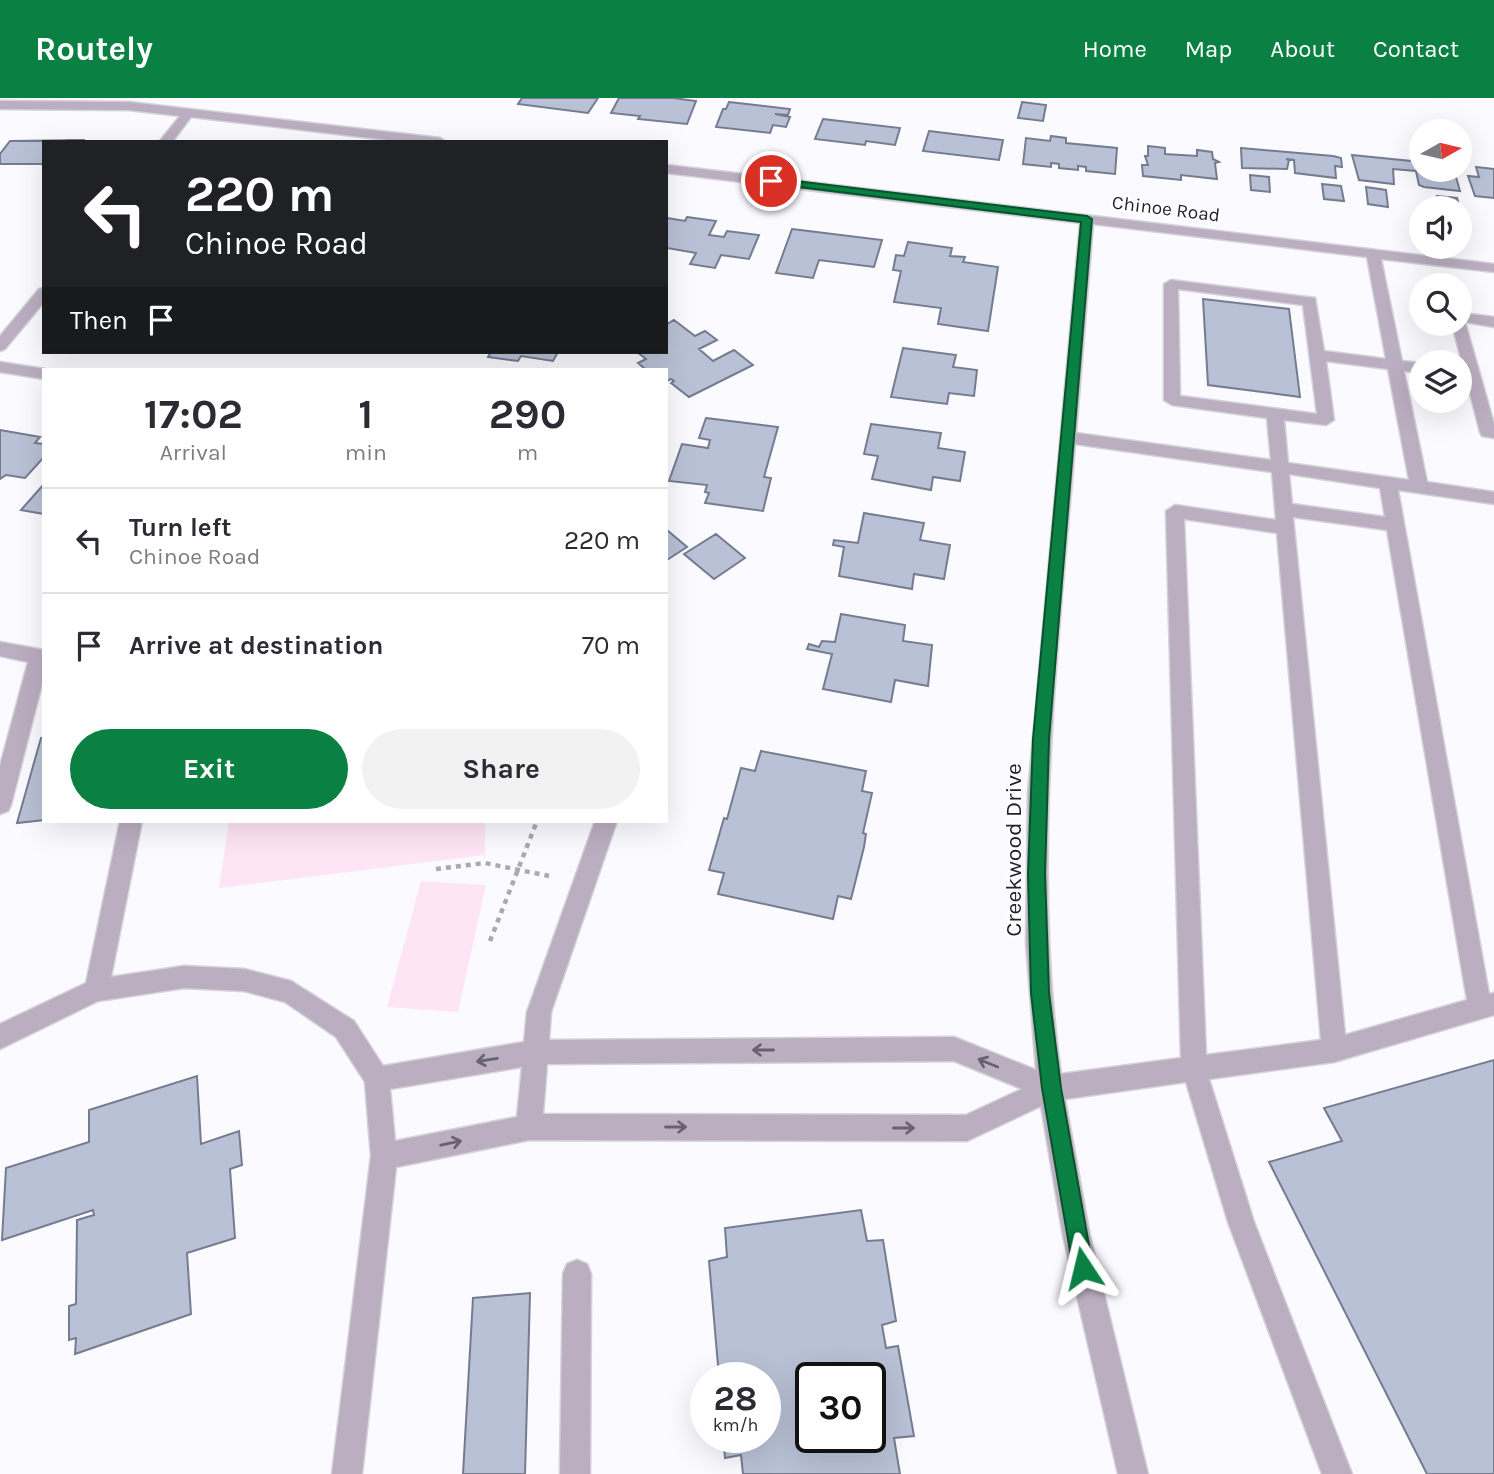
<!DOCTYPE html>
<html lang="en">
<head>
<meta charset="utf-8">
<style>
  body { margin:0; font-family:Karla,sans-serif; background:#f2f2f3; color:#2b2b33; height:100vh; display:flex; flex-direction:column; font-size:26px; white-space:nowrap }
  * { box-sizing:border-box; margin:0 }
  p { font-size:23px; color:#7c7c81 }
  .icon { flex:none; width:38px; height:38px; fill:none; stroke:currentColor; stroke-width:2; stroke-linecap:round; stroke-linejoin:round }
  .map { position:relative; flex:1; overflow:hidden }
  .panel { position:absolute; left:42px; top:270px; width:626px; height:455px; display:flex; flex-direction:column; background:#fff; border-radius:0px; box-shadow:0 7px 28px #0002 }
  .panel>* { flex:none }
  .hud { position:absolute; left:42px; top:42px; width:626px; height:214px; border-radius:0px; box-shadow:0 7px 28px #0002; background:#202124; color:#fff; overflow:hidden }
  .needle { width:46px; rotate:82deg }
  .tools { position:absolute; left:1409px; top:21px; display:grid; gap:14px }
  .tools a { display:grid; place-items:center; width:63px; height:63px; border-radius:50%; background:#fff; box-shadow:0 7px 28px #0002; font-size:35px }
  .speed { position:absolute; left:690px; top:1264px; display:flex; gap:14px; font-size:35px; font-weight:700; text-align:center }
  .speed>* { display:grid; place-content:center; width:91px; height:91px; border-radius:50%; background:#fff; box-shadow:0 7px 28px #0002; line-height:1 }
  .speed small { font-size:18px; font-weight:400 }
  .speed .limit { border:4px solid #111; border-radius:10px; background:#fff; color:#111 }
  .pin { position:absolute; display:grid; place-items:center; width:60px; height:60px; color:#fff; margin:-30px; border:4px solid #fff; border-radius:50%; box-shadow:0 2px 7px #0007 }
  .me { position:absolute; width:77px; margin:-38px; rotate:350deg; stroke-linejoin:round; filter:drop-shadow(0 0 5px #0008) }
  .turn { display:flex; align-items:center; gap:24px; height:147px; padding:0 28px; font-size:32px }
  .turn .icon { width:91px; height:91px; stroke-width:2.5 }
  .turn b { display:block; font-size:49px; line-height:60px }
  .then { display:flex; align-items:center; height:66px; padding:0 28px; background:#0003; gap:14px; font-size:26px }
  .eta { display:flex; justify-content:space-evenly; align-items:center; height:119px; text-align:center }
  .eta b { font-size:42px; font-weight:700; line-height:49px }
  .primary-button { display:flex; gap:14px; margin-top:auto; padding:14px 28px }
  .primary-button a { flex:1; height:80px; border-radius:42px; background:#0b8043; color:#fff; font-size:28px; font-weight:700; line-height:80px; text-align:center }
  .primary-button a+a { background:#f2f2f3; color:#2b2b33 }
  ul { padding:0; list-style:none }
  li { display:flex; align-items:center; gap:21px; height:105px; padding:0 28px; border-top:2px solid #e1e1e2 }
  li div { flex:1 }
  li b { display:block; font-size:26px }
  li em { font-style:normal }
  header { display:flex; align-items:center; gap:42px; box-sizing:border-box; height:98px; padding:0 35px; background:#0b8043; color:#fff }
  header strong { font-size:33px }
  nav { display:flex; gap:38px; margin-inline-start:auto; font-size:24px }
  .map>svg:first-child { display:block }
  .green { fill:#fee5f5 }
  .building { fill:#b9c1d6; stroke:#757c90; stroke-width:2; fill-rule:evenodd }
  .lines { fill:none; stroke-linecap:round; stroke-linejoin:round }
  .minor-casing { stroke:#d4d3d9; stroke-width:3 }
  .path { stroke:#aaa9af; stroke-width:4.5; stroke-dasharray:5 5; stroke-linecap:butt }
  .minor { fill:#baaec0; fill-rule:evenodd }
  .oneway { stroke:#68626e }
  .route { fill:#0b8043; stroke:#07532c; stroke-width:2 }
  .labels { text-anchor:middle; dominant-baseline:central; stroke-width:5; stroke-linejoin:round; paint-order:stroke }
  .far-street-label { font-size:19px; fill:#24232b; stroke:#fff }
  .street-label { font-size:23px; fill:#24232b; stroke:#fff }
</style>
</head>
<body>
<header>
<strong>Routely</strong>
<nav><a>Home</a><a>Map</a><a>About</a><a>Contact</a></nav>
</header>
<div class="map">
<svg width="1494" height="1376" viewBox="0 0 1494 1376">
  <rect width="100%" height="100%" fill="#fbfaff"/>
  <path class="green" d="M229 723H485V757L219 790Z
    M421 783 486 787 458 914 387 909Z"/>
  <path class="building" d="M522 0H598L588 15 518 6Z
    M619 0H673L696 3 687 26 638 21 640 18 611 15Z
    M729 4 790 11 788 17 775 16 790 19 786 29 773 27 770 35 716 29 723 11H726Z
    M1022 4 1046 7 1043 23 1018 20Z
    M823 21 900 30 895 47 866 43 865 47 815 41Z
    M929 33 1003 42 999 62 923 53Z
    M1051 38 1066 40V45L1117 50 1115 76 1086 73V69L1078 68V72L1059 70V66L1051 65V69L1023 66 1026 40 1050 43Z
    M85 42 44 44V66H0V56L10 43Z
    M1148 48 1165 50V56L1197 58V52L1212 54 1213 61 1219 64 1215 65 1217 81 1181 77V82L1143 78 1142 67H1148L1145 58H1148Z
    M1241 50 1333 58 1341 60 1342 69 1335 68 1336 80 1295 75 1294 62 1286 61 1289 62 1287 71 1242 70Z
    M1352 57 1421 64V72H1454L1460 93 1424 89 1419 87 1416 73 1393 71 1394 86 1359 82Z
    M1476 69 1494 71V100L1475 98 1468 78 1479 79Z
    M1250 77 1269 79 1270 94 1251 92Z
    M1322 86 1341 88 1344 103 1324 101Z
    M1366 89 1386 92 1388 109 1368 106Z
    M1437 98 1457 100 1462 118H1460V110H1440Z
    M687 119 716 123 709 137 724 139 727 133 759 137 749 161 721 157 715 170 690 166 696 155 667 150V120L685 123Z
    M792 131 882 142 874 169 819 162 813 180 776 175Z
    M908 144 952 150 950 158 965 159 963 164 998 169 988 233 938 226 941 210 894 204 901 173 893 172 896 157 904 158Z
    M1203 201 1289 211 1300 299 1208 287Z
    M674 222 695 238 705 233 717 242 699 251 713 263 734 252 753 267 689 299 671 285 674 283 671 281 667 283V271H645L638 265 646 261 637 254H667V226Z
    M903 250 956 257 953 269 977 272 974 298 949 295 947 306 891 299Z
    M489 254H558L553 263 521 258 518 263 488 259 491 254Z
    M706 320 778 329 764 379 771 380 763 413 705 405 709 395 705 394 707 387 669 383 682 346 708 350 710 342 699 340Z
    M871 326 941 335 938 350 965 354 960 383 933 379 931 392 872 381 878 358 864 356Z
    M0 332 40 339 35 345 44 346V359L25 380 6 377 0 381Z
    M44 386V416L21 412Z
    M864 415 924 425 920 442 950 447 944 481 914 476 912 491 839 478 844 449 833 447 834 442 858 445Z
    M667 432 687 449 667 462Z
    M716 436 745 460 714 481 684 456Z
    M841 516 905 527 903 543 932 547 928 588 895 582 891 604 823 591 832 556 807 551 809 546 819 549 822 543 835 544Z
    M41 640H44V722L17 725Z
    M761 653 866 673 862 693 872 695 863 735 866 736 864 749 851 801 838 798 833 821 718 796 724 775 709 772 724 720 727 721 741 670 755 673Z
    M1494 962V1376H1427L1269 1064 1342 1043 1324 1010Z
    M197 978 201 1046 239 1033 242 1067 230 1071 235 1140 187 1155 191 1216 75 1256 76 1240 69 1242V1208L76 1206 77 1122 94 1117 93 1112 2 1142 6 1070 89 1044V1012Z
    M861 1112 867 1143 883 1142 896 1223 882 1227 886 1250 898 1248 914 1338 894 1340 900 1376H743L741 1357 725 1360 723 1339H765V1279H719L709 1163 727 1159 725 1130ZM810 1279H870V1339H810Z
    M530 1195 525 1376H463L473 1200Z"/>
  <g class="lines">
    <defs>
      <path id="minor" d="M0 3 129 4 440 40 446 44H405L191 19 172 44H159L180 18 129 12 0 11Z
        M667 67 1494 166V174L1381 161 1402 263 1421 265V275L1404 273 1427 384 1494 394V406L1398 392 1489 896 1494 895V917L1334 964 1209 981 1254 1124 1352 1376H1322L1228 1124 1186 984 1065 1001 1090 1138 1148 1376H1118L1063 1138 1041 1008 967 1043 529 1042 396 1069 362 1376H332L371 1058 365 984 336 939 285 904 244 893 184 890 98 903 0 951V926L86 885 120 723H142L111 879 184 868 244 871 291 883 354 923 383 968 524 944 527 914 595 723H617L551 914 549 942 954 939 1036 972 1026 845 1028 695 1080 125 667 75ZM1093 126 1367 159 1386 261 1324 253 1315 200 1171 182 1164 186V302L1172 307 1267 320 1271 362 1076 335ZM1178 191 1303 207 1317 316 1180 298ZM1326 263 1388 271 1409 382 1288 365 1284 322 1326 327 1334 322ZM1075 346 1272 374 1276 422 1175 407 1166 413 1181 960 1061 976C1031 767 1058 555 1075 346ZM1289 376 1380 390 1385 419 1292 406ZM1293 419 1387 432 1467 902 1345 937ZM1184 421 1277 435 1321 942 1206 957ZM954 963 1022 991 966 1017 543 1016 547 966ZM522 969 517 1019 395 1043 390 991Z
        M44 190V204L5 251 0 253V238L39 191Z
        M1460 215 1494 219V229L1465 224 1494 326V340L1482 338 1480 334 1452 226H1460Z
        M0 264 45 271 44 281 0 274Z
        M0 544 44 552V578L11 707 8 713 0 716V668L28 564 0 558Z
        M577 1162 587 1166 591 1176 590 1376H560L563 1176 567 1166Z"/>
    </defs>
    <use href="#minor" class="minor-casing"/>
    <path class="path" d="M436 771 485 765 549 778
      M490 843 537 723"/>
    <use href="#minor" class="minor"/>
  </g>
  <defs><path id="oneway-shaft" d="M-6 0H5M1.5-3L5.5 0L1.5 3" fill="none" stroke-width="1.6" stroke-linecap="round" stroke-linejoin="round" transform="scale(1.75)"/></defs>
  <g class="oneway">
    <use href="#oneway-shaft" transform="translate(763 952) rotate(180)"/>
    <use href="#oneway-shaft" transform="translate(487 962) rotate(171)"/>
    <use href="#oneway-shaft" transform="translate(988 965) rotate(-158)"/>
    <use href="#oneway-shaft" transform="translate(676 1029)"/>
    <use href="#oneway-shaft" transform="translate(904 1030)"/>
    <use href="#oneway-shaft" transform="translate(451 1045) rotate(-12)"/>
  </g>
  <path class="route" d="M771 80 1087 118 1092 121 1049 641 1045 776 1049 895 1061 990 1093 1170 1090 1177 1083 1180 1076 1177 1073 1170 1042 990 1031 895 1028 776 1033 641 1081 124 767 85V81Z"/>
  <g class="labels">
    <g class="far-street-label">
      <text transform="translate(1166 111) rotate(7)">Chinoe Road</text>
    </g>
    <g class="street-label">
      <text transform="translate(1013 752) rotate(-90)">Creekwood Drive</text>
    </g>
  </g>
</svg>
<div class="tools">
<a><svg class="needle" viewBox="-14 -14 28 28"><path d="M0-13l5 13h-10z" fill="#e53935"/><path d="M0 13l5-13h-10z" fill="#7c7c81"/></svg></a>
<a><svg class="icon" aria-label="sound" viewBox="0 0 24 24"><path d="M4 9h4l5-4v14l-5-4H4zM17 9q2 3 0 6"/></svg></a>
<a><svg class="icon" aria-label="search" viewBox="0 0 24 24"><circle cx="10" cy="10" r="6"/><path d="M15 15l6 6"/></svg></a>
<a><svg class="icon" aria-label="layers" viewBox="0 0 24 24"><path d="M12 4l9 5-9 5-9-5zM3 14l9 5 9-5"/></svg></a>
</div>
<div class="speed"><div>28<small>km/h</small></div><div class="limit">30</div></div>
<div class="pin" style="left:771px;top:83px;background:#d93025"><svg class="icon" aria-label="arrive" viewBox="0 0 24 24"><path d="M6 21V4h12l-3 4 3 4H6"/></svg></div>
<svg class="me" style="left:1083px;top:1170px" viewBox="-20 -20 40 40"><path d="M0-17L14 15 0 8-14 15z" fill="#0b8043" stroke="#fff" stroke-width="4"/></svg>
<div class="hud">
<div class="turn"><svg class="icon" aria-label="left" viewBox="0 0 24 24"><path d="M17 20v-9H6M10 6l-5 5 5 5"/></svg><div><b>220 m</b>Chinoe Road</div></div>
<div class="then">Then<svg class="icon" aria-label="arrive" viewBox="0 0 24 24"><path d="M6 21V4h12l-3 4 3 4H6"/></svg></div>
</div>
<section class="panel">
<div class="eta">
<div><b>17:02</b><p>Arrival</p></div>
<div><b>1</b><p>min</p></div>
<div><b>290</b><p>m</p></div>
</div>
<ul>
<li><svg class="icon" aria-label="left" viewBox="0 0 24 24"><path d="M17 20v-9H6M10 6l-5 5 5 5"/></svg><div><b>Turn left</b><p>Chinoe Road</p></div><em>220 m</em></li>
<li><svg class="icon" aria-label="arrive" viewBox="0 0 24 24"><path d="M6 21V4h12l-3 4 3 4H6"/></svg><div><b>Arrive at destination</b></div><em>70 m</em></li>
</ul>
<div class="primary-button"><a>Exit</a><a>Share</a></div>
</section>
</div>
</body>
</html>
